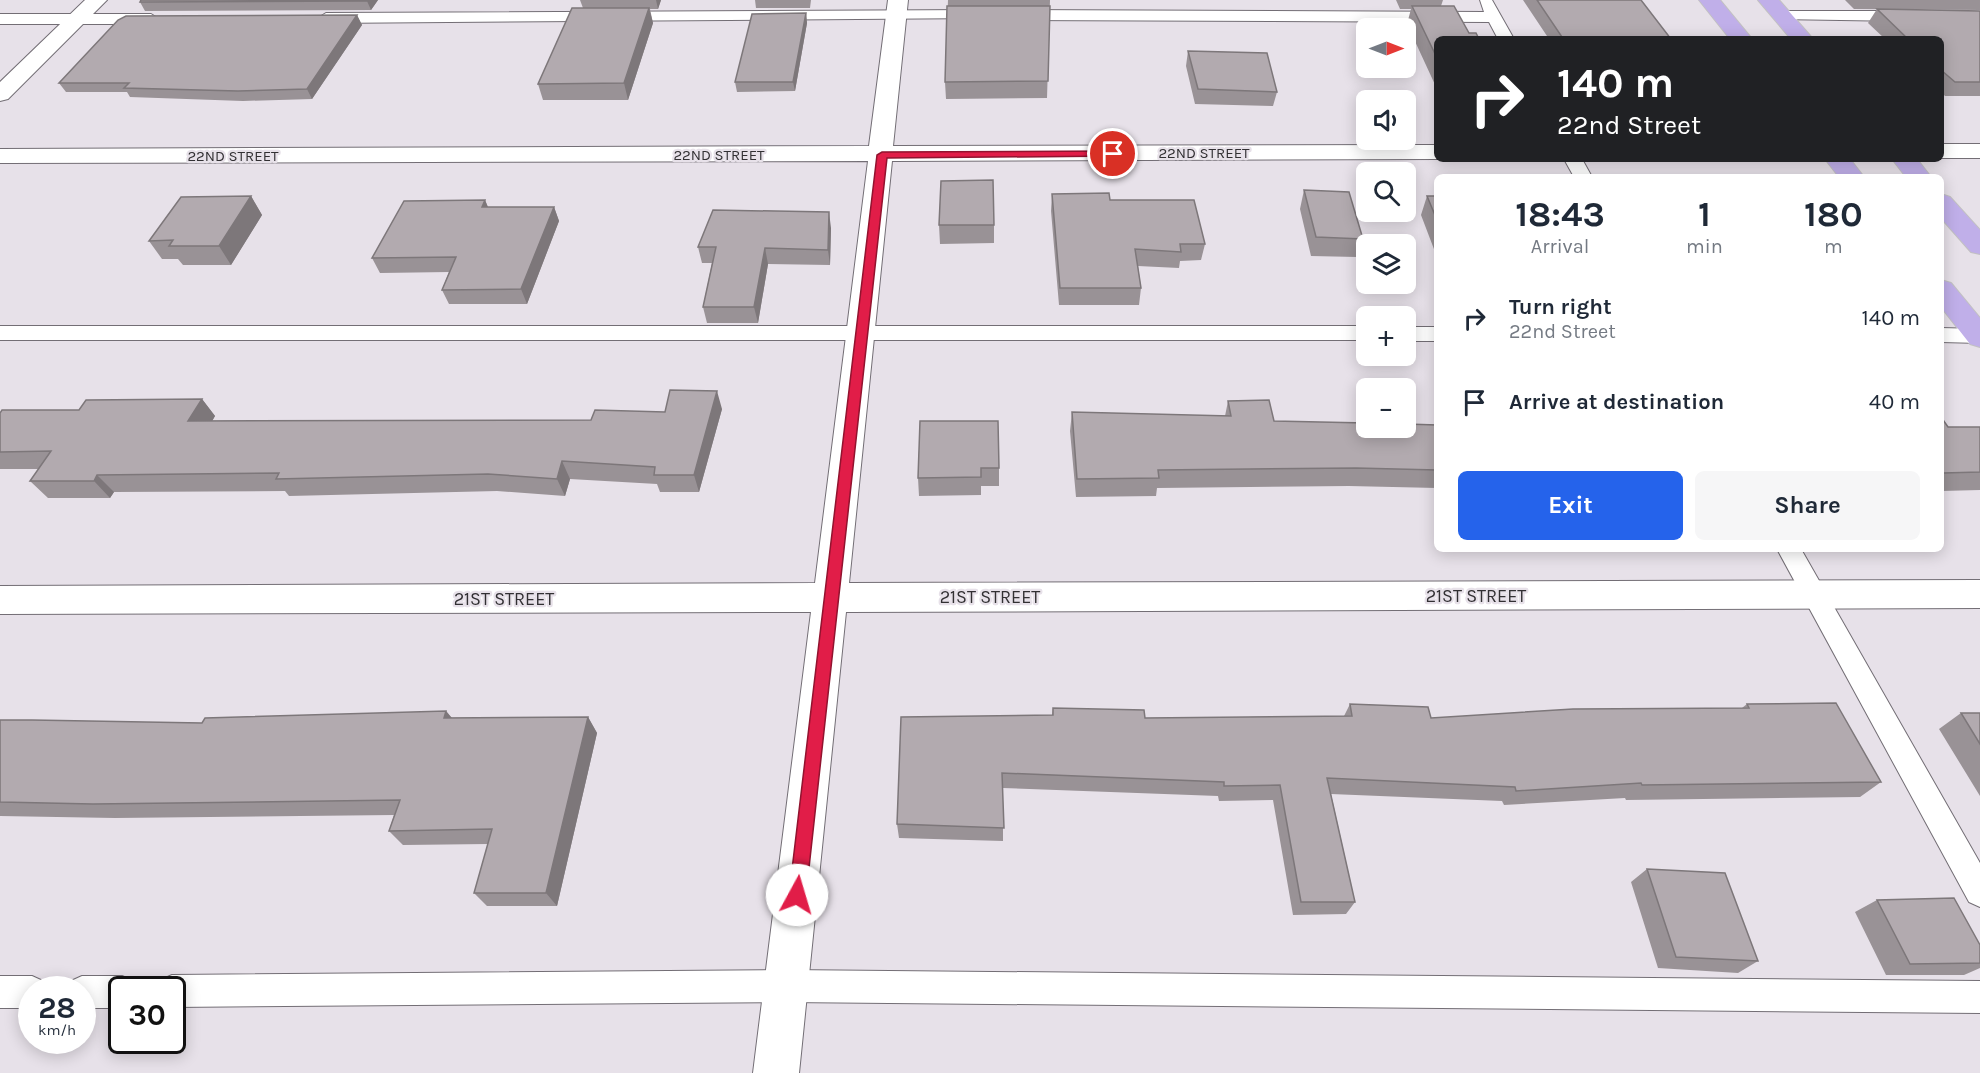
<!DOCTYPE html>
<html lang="en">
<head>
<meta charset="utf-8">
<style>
  body { margin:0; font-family:Karla,sans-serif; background:#f6f6f7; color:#1f2937; height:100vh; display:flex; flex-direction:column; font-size:22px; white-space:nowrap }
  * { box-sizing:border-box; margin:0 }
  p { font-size:20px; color:#747a83 }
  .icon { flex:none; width:33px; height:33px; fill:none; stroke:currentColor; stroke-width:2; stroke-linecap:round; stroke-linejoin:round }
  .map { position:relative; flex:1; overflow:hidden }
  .drawer { position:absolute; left:1434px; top:174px; width:510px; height:378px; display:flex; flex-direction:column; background:#fff; border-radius:9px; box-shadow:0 3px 15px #0003 }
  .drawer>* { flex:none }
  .guide { position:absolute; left:1434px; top:36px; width:510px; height:126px; border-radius:9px; box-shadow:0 3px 15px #0003; background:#202124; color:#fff; overflow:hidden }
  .needle { width:39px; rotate:90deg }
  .fabs { position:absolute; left:1356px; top:18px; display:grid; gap:12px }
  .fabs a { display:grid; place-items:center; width:60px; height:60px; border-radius:9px; background:#fff; box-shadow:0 3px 15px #0003; font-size:30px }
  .speed { position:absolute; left:18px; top:976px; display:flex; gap:12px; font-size:30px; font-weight:700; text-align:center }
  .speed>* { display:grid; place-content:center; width:78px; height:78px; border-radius:50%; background:#fff; box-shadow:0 3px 15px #0003; line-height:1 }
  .speed small { font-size:15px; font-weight:400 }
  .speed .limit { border:3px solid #111; border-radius:9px; background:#fff; color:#111 }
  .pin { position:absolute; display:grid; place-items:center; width:51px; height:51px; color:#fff; margin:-26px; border:3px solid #fff; border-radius:50%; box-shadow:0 2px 6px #0007 }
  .me { position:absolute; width:66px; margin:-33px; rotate:6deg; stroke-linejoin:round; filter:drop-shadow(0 0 4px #0008) }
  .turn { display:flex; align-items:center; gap:21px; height:126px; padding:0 24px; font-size:27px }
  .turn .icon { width:78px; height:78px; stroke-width:2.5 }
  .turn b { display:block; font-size:42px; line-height:51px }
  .eta { display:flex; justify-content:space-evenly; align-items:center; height:102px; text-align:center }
  .eta b { font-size:36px; font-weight:700; line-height:42px }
  .button { display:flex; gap:12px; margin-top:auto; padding:12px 24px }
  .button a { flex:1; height:69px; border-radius:9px; background:#2563eb; color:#fff; font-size:24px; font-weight:700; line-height:69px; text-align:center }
  .button a+a { background:#f6f6f7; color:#1f2937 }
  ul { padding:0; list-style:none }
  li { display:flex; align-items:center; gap:18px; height:84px; padding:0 24px }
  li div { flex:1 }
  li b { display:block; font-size:22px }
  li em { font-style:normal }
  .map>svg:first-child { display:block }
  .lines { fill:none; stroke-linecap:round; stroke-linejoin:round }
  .service-casing { stroke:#736e75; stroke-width:2 }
  .minor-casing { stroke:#736e75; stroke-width:2 }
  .primary-casing { stroke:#c2c1c2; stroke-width:2 }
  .service { fill:#fff; fill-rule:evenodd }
  .minor { fill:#fff; fill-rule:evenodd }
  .primary { fill:#c0afe9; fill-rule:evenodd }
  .wall { fill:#999296 }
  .shaded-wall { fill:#7d777a }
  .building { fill:#b2aaaf; stroke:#7d777a; stroke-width:1.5 }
  .route { fill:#e11d48; stroke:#92132f; stroke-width:1.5 }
  .labels { text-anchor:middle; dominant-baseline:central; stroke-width:4.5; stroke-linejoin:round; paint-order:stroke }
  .far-street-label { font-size:15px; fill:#323033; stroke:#e7e1e9 }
  .street-label { font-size:18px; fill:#323033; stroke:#e7e1e9 }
</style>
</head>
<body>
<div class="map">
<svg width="1980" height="1073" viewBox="0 0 1980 1073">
  <rect width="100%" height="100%" fill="#e7e1e9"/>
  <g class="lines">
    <defs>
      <path id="service" d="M1480 0H1492L1514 39H1498L1489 22 1016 20 1008 15 1016 10 1484 12Z
        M979 10 987 15 984 18 326 23 318 18 326 13Z
        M1783 11H1903L1911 16 1903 21 1778 19 1775 16 1778 13Z
        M0 14H151L159 19 151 24H0Z
        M1564 159H1582L1592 177H1574Z
        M0 326H1366V340H0Z
        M1406 327H1437V341H1406Z
        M1941 328 1980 329V343L1941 342Z
        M1777 549H1801L1980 863V907L1969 902Z
        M787 970 1980 981V1013L787 1002 172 1007V990H157L161 980 172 975Z
        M0 976H32L43 981 47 990H32V1008H0Z
        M82 976H122L133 981 137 990H122V1008H82V990H67L71 981Z"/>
      <path id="minor" d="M85 0H107L8 99 0 101V82Z
        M888 0H908L893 146 1437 145 1438 159 892 161 849 583 1980 580V608L846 612 799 1073H753L811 612 0 614V586L815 583 868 161 0 163V149L869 146Z
        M1941 144H1980V158H1941Z"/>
      <path id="primary" d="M1699 0H1720L1752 39H1730Z
        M1758 0H1779L1813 39H1791Z
        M1825 159H1850L1864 177H1839Z
        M1892 159H1917L1931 177H1906Z
        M1941 194 1950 197 1980 230V254L1971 252 1941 218Z
        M1941 280 1951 283 1980 318V347L1970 344 1941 307Z"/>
    </defs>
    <use href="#service" class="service-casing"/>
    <use href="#minor" class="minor-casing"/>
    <use href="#primary" class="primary-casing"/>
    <use href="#service" class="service"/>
    <use href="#minor" class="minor"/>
    <use href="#primary" class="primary"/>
  </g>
  <path class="wall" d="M141 0H378L371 10 145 11 140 2Z
    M580 0H661L658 9H650L653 23 628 100H543L538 84 583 8Z
    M755 0H811L810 8H756Z
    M948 0H1050L1047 98 946 99 945 82Z
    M1396 0H1443L1441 6 1437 39V89L1407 24 1411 9H1400Z
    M1523 0H1641L1671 39H1549Z
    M1845 0H1980V10L1854 9Z
    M1877 9 1980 11V96H1945L1941 92V39H1885L1868 23Z
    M806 13 807 23 795 91 737 92 735 82Z
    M357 15 362 25 312 99 243 101 130 97 127 92H66L59 83Z
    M1188 51 1277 92 1273 106 1195 104 1186 66Z
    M1304 190 1363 239 1357 257 1311 256 1300 209Z
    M1052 194 1110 200 1205 244 1201 260 1180 261 1179 268 1138 266 1141 288 1139 305H1059L1051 211Z
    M251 196 262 215 231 265H183L178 259H162L149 241Z
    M1427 196H1437V257L1421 215Z
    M485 200 488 207H554L559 221 527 304H449L442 290 449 272 380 273 372 258Z
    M939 225H994V243L940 244Z
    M831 228 830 265 768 264 758 323H707L703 307 712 263H702L698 247Z
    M202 399 215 416 212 421 591 420 665 412 722 409 699 492H660L657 484 570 479 565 496 497 491 289 496 285 491 114 492 110 498H48L30 481 39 469H0V413L79 410Z
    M1228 401 1274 421 1437 425V488L1349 486 1157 488 1156 496 1076 497 1070 431 1072 412 1225 416Z
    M1941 417 1948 427H1980V490L1941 491Z
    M920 421 999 468V486H981V495L919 496 918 478Z
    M1350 704 1431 718 1742 708 1747 704 1881 782 1860 797 1626 800 1625 798 1504 805 1502 801 1331 794 1355 902 1346 914 1293 915 1273 800 1219 801 1218 796 1003 788V841L899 838 897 824 1052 715 1053 708 1145 718 1344 716Z
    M446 711 452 718 588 717 597 733 557 906H487L474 893 488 844 403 845 389 831 394 815 115 818 0 816V720L202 723Z
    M1961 713H1980V796L1939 729Z
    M1647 869 1758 961 1738 973 1658 968 1631 882Z
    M1877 900 1980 945V968L1964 975H1886L1855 912Z"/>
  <path class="shaded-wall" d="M368 0H378L371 10 367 1Z
    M656 0H661L658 9Z
    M649 8 653 23 628 100 624 83Z
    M806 13 807 23 795 91 793 82Z
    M357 15 362 25 312 99 307 89Z
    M251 196 262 215 231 265 219 246Z
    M485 200 491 215 482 207Z
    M554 207 559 221 527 304 521 289Z
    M829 212 831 228 830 265 828 250Z
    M765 248 768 264 758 323 754 307Z
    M717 391 722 409 699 492 694 475Z
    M202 399 215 416 202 439 188 421Z
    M562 461 570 479 565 496 557 479Z
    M97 475 114 492 110 498 94 481Z
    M446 711 459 727 444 718Z
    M588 717 597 733 557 906 546 893Z"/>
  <path class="building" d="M141 0H368L367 1 140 2Z
    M1537 0H1641L1671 39H1560L1559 37H1562Z
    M947 6H1050L1048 81 945 82Z
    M1412 6H1454L1469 33H1476L1479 39H1437V58Z
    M572 8H649L624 83 538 84Z
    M1877 9 1980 11V82H1955L1941 70V39H1908Z
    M806 13 793 82H735L752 14Z
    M357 15 307 89 238 91 124 88 129 83H59L118 20 126 16Z
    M1188 51 1267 53 1277 92 1198 89Z
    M993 180 994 225H939L941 181Z
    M1304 190 1349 192 1363 239 1316 237Z
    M1109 193 1110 200H1194L1205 244H1180L1181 252 1135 249 1141 288H1060L1052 194Z
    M251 196 219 246H169L173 240 149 241 181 197Z
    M1427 196H1437V220Z
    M485 200 482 207H554L521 289 442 290 456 257 372 258 404 201Z
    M713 210 829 212 828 250 765 248 754 307H703L716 247H698Z
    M670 390 717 391 694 475H654L655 467 562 461 557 479 488 474 276 479 279 473 97 475 94 481H30L51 451 0 452V413L2 410H79L86 400 202 399 188 421 591 420 595 410 665 412Z
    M1269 400 1274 421 1366 423V428H1406V424L1437 425V470L1356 468 1158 470 1159 478 1077 479 1072 412 1231 416 1228 401Z
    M1941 417 1948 427H1980V472L1943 473 1941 471Z
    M920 421H998L999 468H981V477L918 478Z
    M1836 703 1881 782 1642 785 1641 783 1516 791 1515 787 1327 778 1355 902H1301L1280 785 1224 786V782L1002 773 1004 828 897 824 901 717 1053 715V708L1144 710 1145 718 1352 716 1350 704 1428 707 1431 718 1573 709 1749 708 1747 704Z
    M446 711 444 718 588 717 546 893H474L492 829 389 831 400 800 93 804 0 802V720H32L202 723 205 718Z
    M1961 713H1980V744Z
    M1647 869 1725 873 1758 961 1676 957Z
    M1954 898 1980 945V963L1910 964 1877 900Z"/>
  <path class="route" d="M1113 151 1117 152V156L887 158 806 895 803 901 797 903 791 901 789 895 877 155 882 152Z"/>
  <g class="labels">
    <g class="far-street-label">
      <text x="1204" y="153">22ND STREET</text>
      <text x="719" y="155">22ND STREET</text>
      <text x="233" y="156">22ND STREET</text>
    </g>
    <g class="street-label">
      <text x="1476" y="596">21ST STREET</text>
      <text x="990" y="597">21ST STREET</text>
      <text x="504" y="599">21ST STREET</text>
    </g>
  </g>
</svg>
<div class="fabs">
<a><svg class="needle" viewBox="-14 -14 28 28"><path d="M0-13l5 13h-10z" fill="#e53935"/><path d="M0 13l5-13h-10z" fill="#747a83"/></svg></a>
<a><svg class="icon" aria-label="sound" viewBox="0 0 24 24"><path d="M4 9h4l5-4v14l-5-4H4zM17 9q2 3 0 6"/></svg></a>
<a><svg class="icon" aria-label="search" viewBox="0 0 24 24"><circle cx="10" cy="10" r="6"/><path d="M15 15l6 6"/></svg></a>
<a><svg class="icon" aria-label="layers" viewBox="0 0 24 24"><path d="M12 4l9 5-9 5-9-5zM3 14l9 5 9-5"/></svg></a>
<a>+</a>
<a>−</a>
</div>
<div class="speed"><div>28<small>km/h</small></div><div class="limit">30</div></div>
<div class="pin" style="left:1113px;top:154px;background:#d93025"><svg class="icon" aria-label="arrive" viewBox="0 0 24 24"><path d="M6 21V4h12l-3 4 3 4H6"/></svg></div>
<svg class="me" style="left:797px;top:895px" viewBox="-20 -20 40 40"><circle r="19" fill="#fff"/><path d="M0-13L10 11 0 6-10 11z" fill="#e11d48"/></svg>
<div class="guide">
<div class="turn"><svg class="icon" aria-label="right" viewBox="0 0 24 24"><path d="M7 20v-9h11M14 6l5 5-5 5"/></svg><div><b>140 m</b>22nd Street</div></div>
</div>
<section class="drawer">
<div class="eta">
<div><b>18:43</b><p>Arrival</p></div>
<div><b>1</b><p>min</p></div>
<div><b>180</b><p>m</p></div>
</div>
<ul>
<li><svg class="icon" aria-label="right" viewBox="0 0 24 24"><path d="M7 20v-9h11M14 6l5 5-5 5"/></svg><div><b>Turn right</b><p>22nd Street</p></div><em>140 m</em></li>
<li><svg class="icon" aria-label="arrive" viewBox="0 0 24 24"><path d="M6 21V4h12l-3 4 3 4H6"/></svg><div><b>Arrive at destination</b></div><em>40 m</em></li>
</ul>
<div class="button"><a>Exit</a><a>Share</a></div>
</section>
</div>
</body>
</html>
